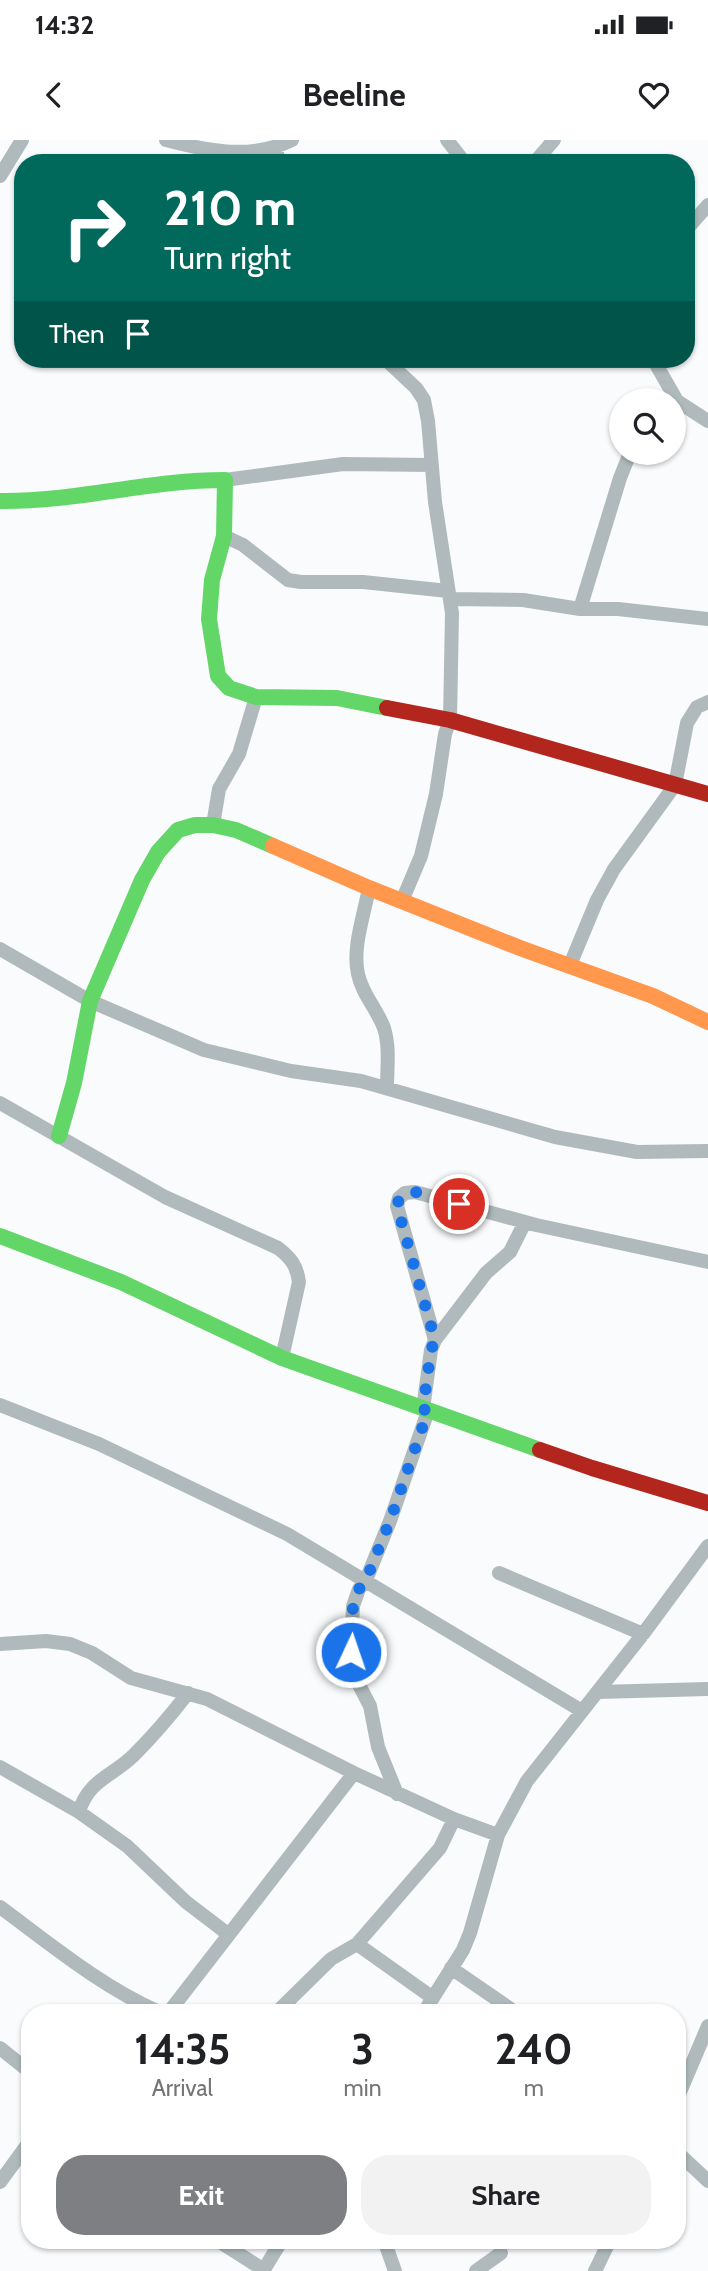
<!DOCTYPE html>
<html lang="en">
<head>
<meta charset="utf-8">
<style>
  body { margin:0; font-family:Cabin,sans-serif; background:#f2f2f2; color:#202124; height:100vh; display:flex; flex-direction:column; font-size:26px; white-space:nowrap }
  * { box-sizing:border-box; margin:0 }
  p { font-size:23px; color:#757577 }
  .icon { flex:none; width:38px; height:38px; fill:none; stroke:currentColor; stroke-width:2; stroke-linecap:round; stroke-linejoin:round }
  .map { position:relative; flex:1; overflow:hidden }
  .drawer { position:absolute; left:21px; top:1864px; width:665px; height:245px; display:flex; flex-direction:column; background:#fff; border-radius:28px; box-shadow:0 2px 5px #0004 }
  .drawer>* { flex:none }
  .banner { position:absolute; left:14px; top:14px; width:681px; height:214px; border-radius:28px; box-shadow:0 2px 5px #0004; background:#00695c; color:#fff; overflow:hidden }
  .buttons { position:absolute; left:609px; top:248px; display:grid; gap:14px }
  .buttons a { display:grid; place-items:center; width:77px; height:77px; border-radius:50%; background:#fff; box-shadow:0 2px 5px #0004; font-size:35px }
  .pin { position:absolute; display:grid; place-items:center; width:60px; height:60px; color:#fff; margin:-30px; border:4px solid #fff; border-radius:50%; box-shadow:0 2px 7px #0007 }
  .me { position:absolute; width:77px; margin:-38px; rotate:3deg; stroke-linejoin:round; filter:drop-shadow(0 0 5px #0008) }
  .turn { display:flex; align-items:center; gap:24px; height:147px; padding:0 35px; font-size:32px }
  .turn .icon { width:91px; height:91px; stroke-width:2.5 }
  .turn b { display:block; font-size:49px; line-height:60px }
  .then { display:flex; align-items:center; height:66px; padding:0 35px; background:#0003; gap:14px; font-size:26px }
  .eta { display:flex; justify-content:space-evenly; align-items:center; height:119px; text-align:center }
  .eta b { font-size:42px; font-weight:800; line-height:49px }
  .button { display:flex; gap:14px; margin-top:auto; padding:14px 35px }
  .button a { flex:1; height:80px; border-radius:28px; background:#7e7f82; color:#fff; font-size:28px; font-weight:800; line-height:80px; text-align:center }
  .button a+a { background:#f2f2f2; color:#202124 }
  .status { display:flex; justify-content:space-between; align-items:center; height:49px; padding:0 35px; background:#fff; direction:ltr }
  .status svg { height:19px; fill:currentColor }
  header { display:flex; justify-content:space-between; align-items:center; height:91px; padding:0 35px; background:#fff; font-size:32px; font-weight:800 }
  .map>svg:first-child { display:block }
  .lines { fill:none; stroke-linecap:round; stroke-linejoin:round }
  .street { stroke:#b0babc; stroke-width:14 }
  .fast { stroke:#63d668; stroke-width:16 }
  .slow { stroke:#ff974d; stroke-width:16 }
  .jam { stroke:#b3261e; stroke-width:16 }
  .route { stroke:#1a73e8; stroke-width:12; stroke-dasharray:0 21.6 }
</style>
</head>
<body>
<div class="status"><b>14:32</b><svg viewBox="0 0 49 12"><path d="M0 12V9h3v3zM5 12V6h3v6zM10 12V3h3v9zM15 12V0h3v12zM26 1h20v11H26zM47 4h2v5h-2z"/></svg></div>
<header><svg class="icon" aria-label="back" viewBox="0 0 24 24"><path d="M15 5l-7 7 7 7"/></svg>Beeline<svg class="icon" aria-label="heart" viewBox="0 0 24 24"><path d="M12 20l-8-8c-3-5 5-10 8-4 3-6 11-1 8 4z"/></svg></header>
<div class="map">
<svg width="708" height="2131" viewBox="0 0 708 2131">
  <rect width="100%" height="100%" fill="#f9fbfd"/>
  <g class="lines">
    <path class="street" d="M166 0C207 11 252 20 292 0
      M447 0 465 23
      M276 8 279 23
      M534 23 554 0
      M0 36 22 0
      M686 90 708 65
      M385 219 416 248 424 260 428 281 435 362 452 473 450 580 445 594 436 654 421 716 402 761
      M653 219 677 261 708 281
      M225 340 343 324 432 325
      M224 396 243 405 288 440 301 442H363L448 451
      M450 459 523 460 580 469H618L708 479
      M580 469 620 338 630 313
      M213 685 219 649 239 614 256 557
      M369 748C364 775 352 808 358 834 362 854 377 869 384 888 390 907 387 928 387 948
      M0 809 90 861 204 910 291 931 361 941 555 997 637 1012 708 1011
      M570 825 597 760 614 729 675 645 687 583 697 567 708 562
      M0 963 165 1057 278 1108C291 1118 297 1126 299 1142L282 1218
      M435 1200 397 1066 399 1058 405 1053 415 1052 536 1085 708 1122
      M0 1265 99 1304 287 1394 582 1571
      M423 1269 431 1210 435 1200 486 1133 510 1112 525 1082
      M499 1433 643 1494
      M0 1504 46 1501 70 1504 92 1513 131 1538 207 1559 354 1633 454 1679 498 1695
      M598 1552 708 1549
      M0 1627 79 1672 127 1706 186 1762 228 1794
      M397 1654 378 1607 370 1566 356 1539 351 1512 352 1487 353 1466 359 1449 366 1440 390 1381 428 1271
      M79 1672C88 1640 113 1636 134 1615 154 1595 171 1575 188 1553
      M0 1767C50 1804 102 1847 159 1872
      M357 1804 440 1708 454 1679
      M451 1828 515 1872
      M169 1872 354 1633
      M277 1872 331 1819 357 1804 433 1858
      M424 1872 463 1810 470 1793 498 1695 527 1641 643 1494 708 1406
      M0 1908 30 1932
      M677 1959 708 1886
      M677 2012 708 2041
      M0 2042 30 2001
      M217 2100 264 2130
      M384 2100 395 2131
      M263 2131 282 2100
      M476 2131 501 2113
      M595 2131 610 2100"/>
    <path class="fast" d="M0 361C76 362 149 340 225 340L224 396 212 440 209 479 218 536 229 548 256 557 337 558 387 568
      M59 996 74 943 90 861 142 740 158 712 178 690 195 685H213L236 690 273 706
      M0 1096 121 1142 282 1218 540 1310"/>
    <path class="slow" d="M273 706 369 748 520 808 653 856 708 882"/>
    <path class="jam" d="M387 568 450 580 708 654
      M540 1310 592 1328 708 1363"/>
  </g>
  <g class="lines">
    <path class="route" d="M351 1512 353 1466 359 1449 366 1440 390 1381 428 1271 423 1269 431 1210 435 1200 397 1066C402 1039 442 1059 459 1064"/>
  </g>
</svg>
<div class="buttons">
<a><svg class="icon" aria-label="search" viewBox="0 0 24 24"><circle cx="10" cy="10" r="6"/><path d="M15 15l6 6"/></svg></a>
</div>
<div class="pin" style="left:459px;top:1064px;background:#d93025"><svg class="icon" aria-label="arrive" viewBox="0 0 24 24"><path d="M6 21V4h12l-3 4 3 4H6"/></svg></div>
<svg class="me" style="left:351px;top:1512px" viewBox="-20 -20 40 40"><circle r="17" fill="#1a73e8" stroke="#fff" stroke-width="3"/><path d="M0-11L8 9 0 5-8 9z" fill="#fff"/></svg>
<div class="banner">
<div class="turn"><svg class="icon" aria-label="right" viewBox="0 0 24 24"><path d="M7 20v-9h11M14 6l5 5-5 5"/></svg><div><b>210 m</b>Turn right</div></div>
<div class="then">Then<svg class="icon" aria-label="arrive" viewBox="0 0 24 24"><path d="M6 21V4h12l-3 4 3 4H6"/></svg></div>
</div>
<section class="drawer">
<div class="eta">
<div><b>14:35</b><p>Arrival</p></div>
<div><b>3</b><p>min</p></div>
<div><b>240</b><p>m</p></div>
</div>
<div class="button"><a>Exit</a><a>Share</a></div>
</section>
</div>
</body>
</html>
